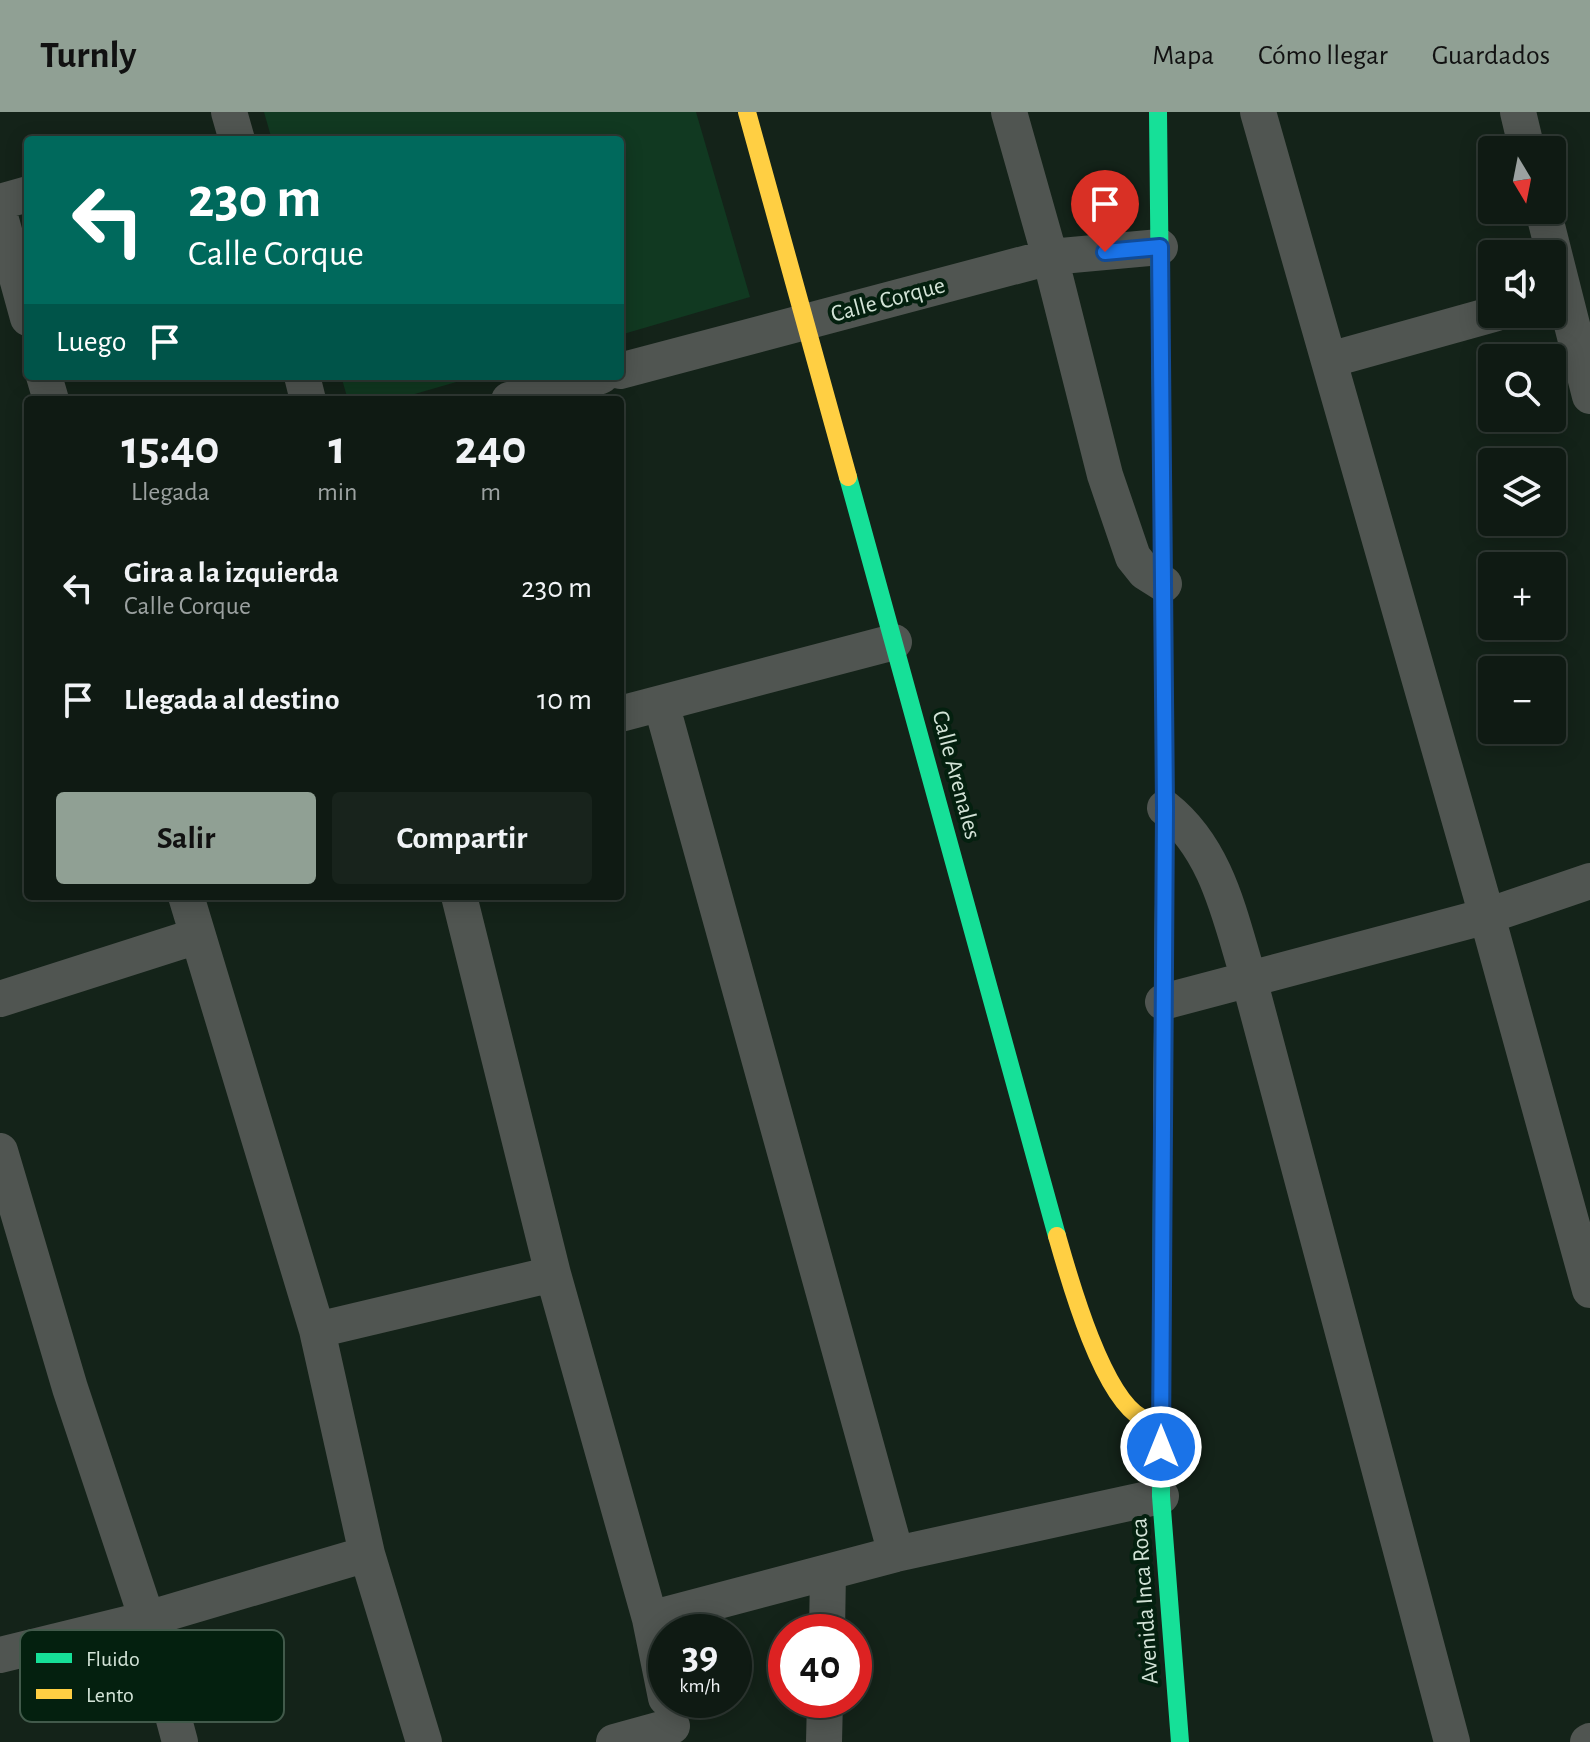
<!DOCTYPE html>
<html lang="es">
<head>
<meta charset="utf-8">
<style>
  body { margin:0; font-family:"Alegreya Sans",sans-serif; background:#18231c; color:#f1f3f6; height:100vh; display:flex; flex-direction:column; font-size:30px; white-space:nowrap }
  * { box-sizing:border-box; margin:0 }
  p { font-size:26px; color:#9ba1a0 }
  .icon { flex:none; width:44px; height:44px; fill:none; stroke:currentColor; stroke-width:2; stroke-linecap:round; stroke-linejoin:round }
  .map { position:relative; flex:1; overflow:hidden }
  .details { position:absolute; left:24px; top:284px; width:600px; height:504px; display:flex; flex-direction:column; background:#0f1a13; border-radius:8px; box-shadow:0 4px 20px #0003,0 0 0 2px #2f3833 }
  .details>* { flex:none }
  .banner { position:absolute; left:24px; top:24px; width:600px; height:244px; border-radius:8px; box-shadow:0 4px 20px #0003,0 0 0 2px #2f3833; background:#00695c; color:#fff; overflow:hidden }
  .needle { width:52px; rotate:170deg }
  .tools { position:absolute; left:1478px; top:24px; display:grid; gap:16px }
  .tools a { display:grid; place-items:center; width:88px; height:88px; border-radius:8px; background:#0f1a13; box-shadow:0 4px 20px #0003,0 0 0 2px #2f3833; font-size:40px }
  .speed { position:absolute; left:648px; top:1502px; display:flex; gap:16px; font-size:40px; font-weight:700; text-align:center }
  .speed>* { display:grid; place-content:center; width:104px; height:104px; border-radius:50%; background:#0f1a13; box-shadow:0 4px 20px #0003,0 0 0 2px #2f3833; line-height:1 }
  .speed small { font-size:20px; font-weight:400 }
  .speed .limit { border:12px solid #d22; background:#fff; color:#111 }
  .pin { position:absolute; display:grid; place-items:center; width:68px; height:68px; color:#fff; margin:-82px -34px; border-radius:50% 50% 50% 0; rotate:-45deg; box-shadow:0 0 8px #0007 }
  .pin .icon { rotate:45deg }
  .me { position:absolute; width:88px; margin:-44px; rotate:0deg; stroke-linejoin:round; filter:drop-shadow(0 0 6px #0008) }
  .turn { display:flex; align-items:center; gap:28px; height:168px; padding:0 32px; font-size:36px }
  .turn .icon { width:104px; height:104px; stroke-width:2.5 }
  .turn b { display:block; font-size:56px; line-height:68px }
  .then { display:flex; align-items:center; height:76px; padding:0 32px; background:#0003; gap:16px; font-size:30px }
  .eta { display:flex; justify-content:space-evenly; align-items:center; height:136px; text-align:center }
  .eta b { font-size:48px; font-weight:700; line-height:56px }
  .action { display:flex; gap:16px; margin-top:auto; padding:16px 32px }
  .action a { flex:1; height:92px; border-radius:8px; background:#90a094; color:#111; font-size:32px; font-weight:700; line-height:92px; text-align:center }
  .action a+a { background:#18231c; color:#f1f3f6 }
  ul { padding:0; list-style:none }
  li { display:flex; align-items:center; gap:24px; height:112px; padding:0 32px }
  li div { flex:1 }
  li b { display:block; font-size:30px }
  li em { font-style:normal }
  header { display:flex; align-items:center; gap:48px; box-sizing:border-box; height:112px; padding:0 40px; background:#90a094; color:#111 }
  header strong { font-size:38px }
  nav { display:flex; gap:44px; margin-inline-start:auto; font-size:28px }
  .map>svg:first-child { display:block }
  .green { fill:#113921 }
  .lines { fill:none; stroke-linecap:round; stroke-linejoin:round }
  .street { stroke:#505551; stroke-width:36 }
  .fast { stroke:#16e098; stroke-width:18 }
  .slow { stroke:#ffcf43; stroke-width:18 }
  .route-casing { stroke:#114b97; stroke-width:20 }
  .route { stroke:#1a73e8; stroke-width:14 }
  .labels { text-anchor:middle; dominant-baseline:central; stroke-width:8; stroke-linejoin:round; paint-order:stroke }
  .street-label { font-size:24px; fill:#d3e3d7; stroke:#04200f }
  .key { fill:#04200f; stroke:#425a4b; stroke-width:2 }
  .key-label { font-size:22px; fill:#d3e3d7 }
</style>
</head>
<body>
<header>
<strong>Turnly</strong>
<nav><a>Mapa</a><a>Cómo llegar</a><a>Guardados</a></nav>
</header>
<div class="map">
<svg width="1590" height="1630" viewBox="0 0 1590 1630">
  <rect width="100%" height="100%" fill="#142319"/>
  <path class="green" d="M264 0H696L750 185 620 223V28H272Z
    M341 264H477L394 288H348Z"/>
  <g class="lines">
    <path class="street" d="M229 0 237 28
      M1009 0 1050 145 1105 363 1133 445 1145 460 1164 472
      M1258 0 1487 804 1590 1178
      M1518 0 1527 38
      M0 90 28 82
      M1543 98 1590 284
      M0 104 28 206
      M1329 248 1494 202
      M620 259 1050 145 1160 135
      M44 264 51 288
      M302 264 308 288
      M509 288 601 264
      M661 591 896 1442
      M620 602 894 530
      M1165 696C1218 738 1230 806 1249 867L1452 1630
      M186 784 317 1218 367 1442 424 1630
      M459 784 553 1162 650 1507 666 1586
      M0 887 197 824
      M1163 890 1487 804 1590 769
      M0 1039 70 1276 147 1507 180 1630
      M317 1218 553 1162
      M650 1507 896 1442 1161 1384
      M827 1520 828 1460
      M0 1543 147 1507 367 1442
      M614 1630 672 1614
      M824 1630 825 1588
      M1588 1630 1590 1629"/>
    <path class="fast" d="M1158 0 1165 665
      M848 365 1057 1124
      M1162 1046 1161 1384 1180 1630"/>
    <path class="slow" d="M747 0 848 365
      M1162 1046 1165 665
      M1057 1124C1069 1166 1102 1285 1142 1306 1147 1309 1154 1309 1160 1310"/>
  </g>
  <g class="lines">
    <defs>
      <path id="route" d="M1105 140 1160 135 1165 696 1161 1335"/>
    </defs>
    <use href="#route" class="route-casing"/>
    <use href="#route" class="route"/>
  </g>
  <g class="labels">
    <g class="street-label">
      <text transform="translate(888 188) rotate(-15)">Calle Corque</text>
      <text transform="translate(956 663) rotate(75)">Calle Arenales</text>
      <text transform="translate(1145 1489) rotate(-94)">Avenida Inca Roca</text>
    </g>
  </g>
  <rect x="20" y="1518" width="264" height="92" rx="12" class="key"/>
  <rect x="36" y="1541" width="36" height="10" fill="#16e098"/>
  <rect x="36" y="1577" width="36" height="10" fill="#ffcf43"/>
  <g class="key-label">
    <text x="86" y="1554">Fluido</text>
    <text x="86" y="1590">Lento</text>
  </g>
</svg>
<div class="tools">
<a><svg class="needle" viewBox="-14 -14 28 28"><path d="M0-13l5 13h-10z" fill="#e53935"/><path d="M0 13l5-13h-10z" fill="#9ba1a0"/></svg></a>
<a><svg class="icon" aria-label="sound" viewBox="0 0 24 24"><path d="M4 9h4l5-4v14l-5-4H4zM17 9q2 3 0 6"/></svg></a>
<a><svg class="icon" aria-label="search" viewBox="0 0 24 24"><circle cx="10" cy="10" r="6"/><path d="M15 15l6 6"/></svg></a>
<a><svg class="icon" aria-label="layers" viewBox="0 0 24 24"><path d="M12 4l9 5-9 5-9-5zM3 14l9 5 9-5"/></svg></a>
<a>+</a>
<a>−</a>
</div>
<div class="speed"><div>39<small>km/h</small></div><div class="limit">40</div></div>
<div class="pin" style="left:1105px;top:140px;background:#d93025"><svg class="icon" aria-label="arrive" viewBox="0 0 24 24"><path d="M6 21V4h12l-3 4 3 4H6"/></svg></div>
<svg class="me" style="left:1161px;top:1335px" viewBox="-20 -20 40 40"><circle r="17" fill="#1a73e8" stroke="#fff" stroke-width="3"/><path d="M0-11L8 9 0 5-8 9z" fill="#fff"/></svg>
<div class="banner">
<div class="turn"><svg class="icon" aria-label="left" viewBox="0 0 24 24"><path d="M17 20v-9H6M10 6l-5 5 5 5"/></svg><div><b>230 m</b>Calle Corque</div></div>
<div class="then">Luego<svg class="icon" aria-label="arrive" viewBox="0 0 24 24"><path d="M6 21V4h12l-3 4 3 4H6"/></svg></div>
</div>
<section class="details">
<div class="eta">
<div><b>15:40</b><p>Llegada</p></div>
<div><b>1</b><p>min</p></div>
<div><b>240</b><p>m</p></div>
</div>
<ul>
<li><svg class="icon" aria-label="left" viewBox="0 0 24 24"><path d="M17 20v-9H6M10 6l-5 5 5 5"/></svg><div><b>Gira a la izquierda</b><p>Calle Corque</p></div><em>230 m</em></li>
<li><svg class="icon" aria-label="arrive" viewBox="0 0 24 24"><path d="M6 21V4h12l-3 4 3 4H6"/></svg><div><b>Llegada al destino</b></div><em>10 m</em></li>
</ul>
<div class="action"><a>Salir</a><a>Compartir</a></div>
</section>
</div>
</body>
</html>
